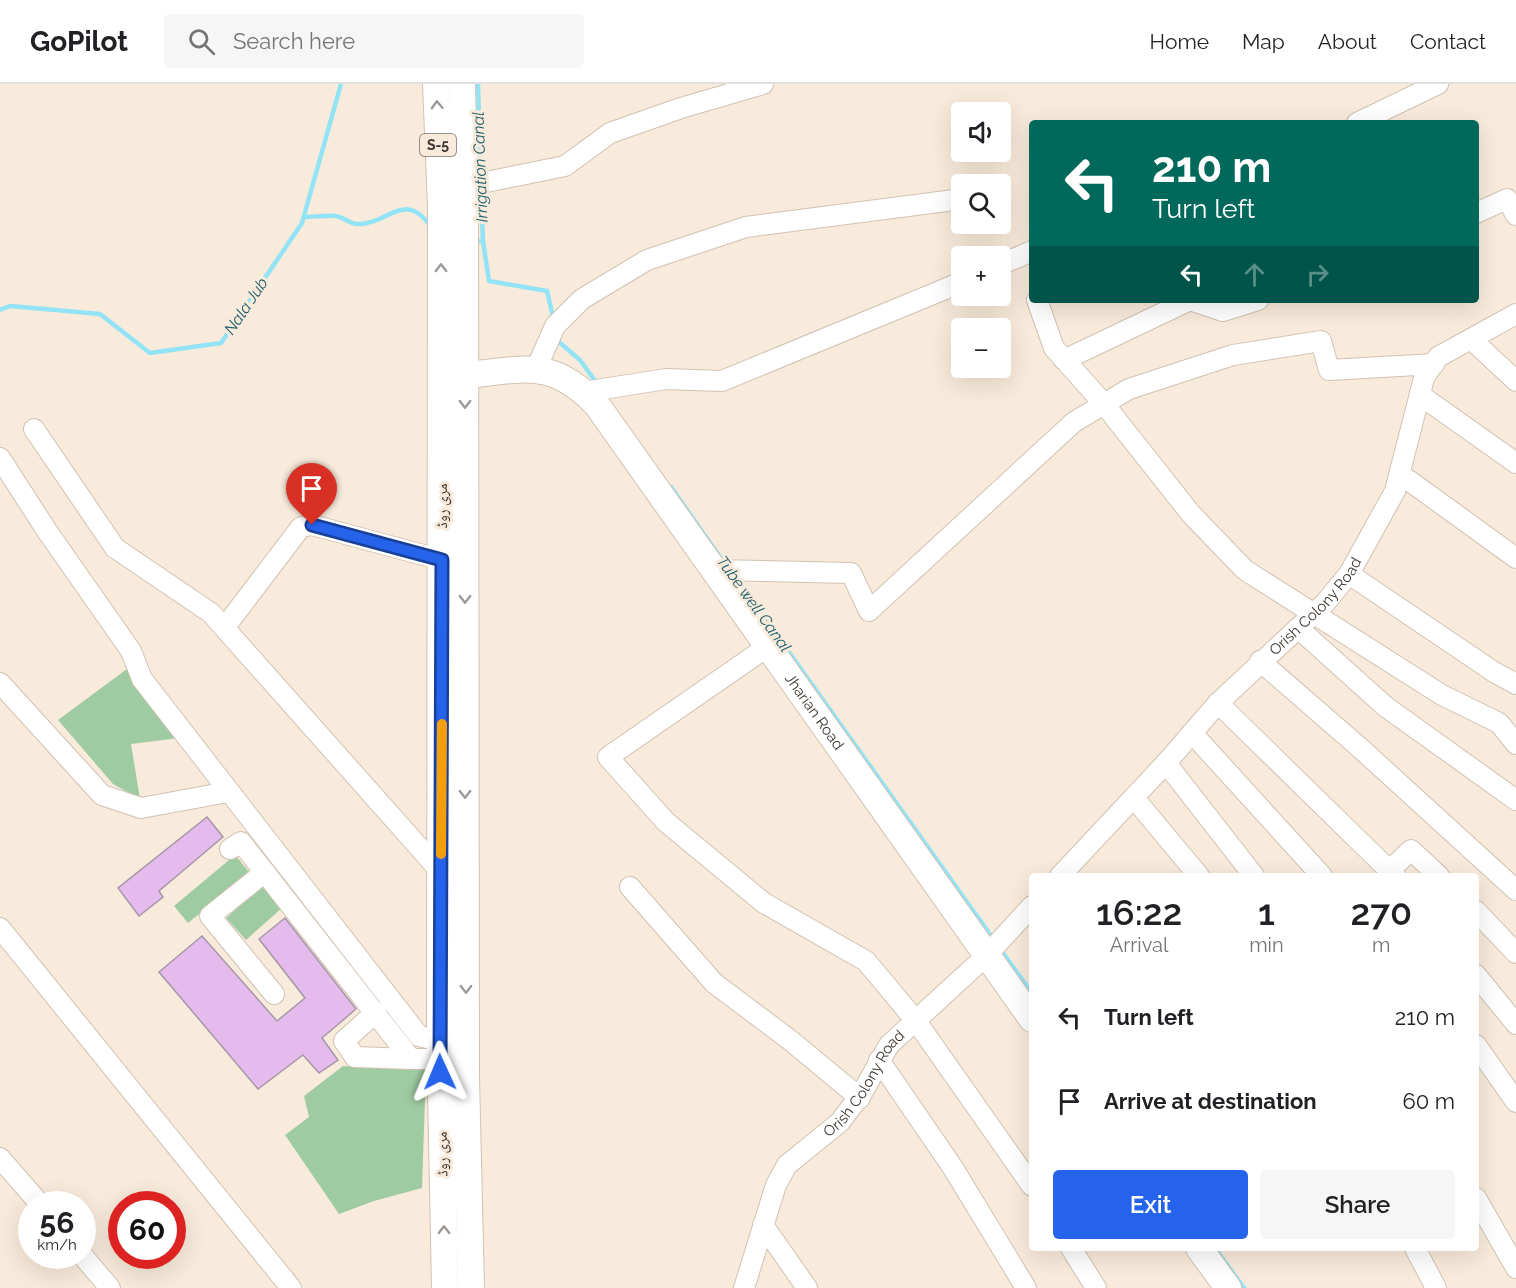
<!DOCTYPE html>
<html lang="en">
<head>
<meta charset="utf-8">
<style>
  body { margin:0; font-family:Raleway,"Noto Naskh Arabic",sans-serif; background:#f6f6f6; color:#202124; height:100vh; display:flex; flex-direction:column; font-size:22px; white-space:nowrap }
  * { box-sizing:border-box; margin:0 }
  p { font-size:20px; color:#757577 }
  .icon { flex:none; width:33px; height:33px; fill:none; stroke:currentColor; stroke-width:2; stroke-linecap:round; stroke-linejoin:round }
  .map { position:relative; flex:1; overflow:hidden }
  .details { position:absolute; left:1029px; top:789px; width:450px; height:378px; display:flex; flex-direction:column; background:#fff; border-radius:6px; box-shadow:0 6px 24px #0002 }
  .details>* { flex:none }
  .hud { position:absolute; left:1029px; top:36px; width:450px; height:183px; border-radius:6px; box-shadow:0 6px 24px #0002; background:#00695c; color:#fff; overflow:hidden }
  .tools { position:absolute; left:951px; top:18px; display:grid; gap:12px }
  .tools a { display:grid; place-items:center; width:60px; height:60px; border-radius:6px; background:#fff; box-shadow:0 6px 24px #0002; font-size:30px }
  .speed { position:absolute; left:18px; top:1107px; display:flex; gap:12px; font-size:30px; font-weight:700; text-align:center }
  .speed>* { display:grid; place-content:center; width:78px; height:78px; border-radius:50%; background:#fff; box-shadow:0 6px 24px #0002; line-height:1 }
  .speed small { font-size:15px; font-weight:400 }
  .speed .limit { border:9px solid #d22; background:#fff; color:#111 }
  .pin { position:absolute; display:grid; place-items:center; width:51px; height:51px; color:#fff; margin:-62px -26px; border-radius:50% 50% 50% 0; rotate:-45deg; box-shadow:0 0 6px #0007 }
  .pin .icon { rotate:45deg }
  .me { position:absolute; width:66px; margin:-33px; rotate:359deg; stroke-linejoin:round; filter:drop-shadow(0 0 4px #0008) }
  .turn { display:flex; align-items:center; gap:21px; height:126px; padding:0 24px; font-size:27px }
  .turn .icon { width:78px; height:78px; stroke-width:2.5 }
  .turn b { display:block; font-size:42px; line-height:51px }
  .lanes { display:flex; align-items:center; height:57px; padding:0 24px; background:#0003; justify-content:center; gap:30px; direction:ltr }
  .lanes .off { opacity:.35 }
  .eta { display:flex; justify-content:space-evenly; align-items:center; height:102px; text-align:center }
  .eta b { font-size:36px; font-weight:600; line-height:42px }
  .button { display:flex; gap:12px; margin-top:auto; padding:12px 24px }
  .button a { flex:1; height:69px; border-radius:6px; background:#2563eb; color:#fff; font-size:24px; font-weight:600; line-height:69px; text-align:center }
  .button a+a { background:#f6f6f6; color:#202124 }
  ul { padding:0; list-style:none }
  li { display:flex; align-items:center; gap:18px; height:84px; padding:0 24px }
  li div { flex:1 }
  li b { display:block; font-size:22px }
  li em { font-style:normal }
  header { display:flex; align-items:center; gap:36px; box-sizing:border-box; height:84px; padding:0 30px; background:#fff; border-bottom:2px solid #e0e0e0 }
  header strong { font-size:28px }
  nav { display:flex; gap:33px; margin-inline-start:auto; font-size:21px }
  .search { width:420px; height:54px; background:#f6f6f6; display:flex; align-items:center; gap:15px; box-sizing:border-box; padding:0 21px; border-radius:6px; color:#757577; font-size:22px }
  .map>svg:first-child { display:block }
  .green { fill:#9fcba2 }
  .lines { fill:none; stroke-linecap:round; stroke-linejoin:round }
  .stream { stroke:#93e3f6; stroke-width:4.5 }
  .building { fill:#e5bbee; stroke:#a497a7; stroke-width:1.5 }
  .minor-casing { stroke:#d0c2b2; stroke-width:22 }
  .major-casing { stroke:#d0c2b2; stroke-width:28 }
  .minor { stroke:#fff; stroke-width:20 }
  .major { stroke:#fff; stroke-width:26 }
  .oneway { stroke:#9e9a98 }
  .route-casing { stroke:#184099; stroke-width:15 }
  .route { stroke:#2563eb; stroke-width:10 }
  .slow { stroke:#f59e0b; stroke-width:10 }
  .labels { text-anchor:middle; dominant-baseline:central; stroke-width:6; stroke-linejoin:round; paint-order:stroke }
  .shield { fill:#f9ebdb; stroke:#756c63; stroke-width:1.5 }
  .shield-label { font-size:14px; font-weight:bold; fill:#3c3630 }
  .street-label { font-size:15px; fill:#3c3630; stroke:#f9ebdb }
  .water-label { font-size:16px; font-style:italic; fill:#1f606e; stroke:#f9ebdb }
</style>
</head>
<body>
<header>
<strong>GoPilot</strong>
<div class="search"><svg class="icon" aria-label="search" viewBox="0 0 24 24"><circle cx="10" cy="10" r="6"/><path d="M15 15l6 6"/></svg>Search here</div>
<nav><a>Home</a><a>Map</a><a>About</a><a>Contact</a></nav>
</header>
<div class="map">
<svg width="1516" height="1204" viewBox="0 0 1516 1204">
  <rect width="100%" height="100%" fill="#f9ebdb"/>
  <path class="green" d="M127 585 141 609 179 654 131 660 140 715 113 700 58 636Z
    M235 771 250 789 188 839 174 822Z
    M264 801 283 823 246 856 226 834Z
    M343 982 426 986 422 1104 374 1117 339 1130 285 1051 309 1033 304 1012Z"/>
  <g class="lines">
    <path class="stream" d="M478 0 481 93
      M304 133C314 133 326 131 336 132 344 133 351 141 358 140 389 140 405 105 431 143
      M473 157H483L481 105
      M483 157 489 197 547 207 554 237
      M0 226 10 222 100 230 150 269 221 259 302 139 341 0
      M558 254 559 258 580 276 598 301
      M671 403 725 480
      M734 491 994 856
      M1000 865 1032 909
      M1215 1164 1244 1204"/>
  </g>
  <path class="building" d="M207 733 223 753 159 807 163 813 139 832 118 804Z
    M285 834 356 925 322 954 338 976 319 989 303 971 258 1005 159 888 202 852 277 937 305 914 259 855Z"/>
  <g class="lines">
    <defs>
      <g id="minor">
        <path d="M1357 39 1438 0"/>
        <path d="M464 100 481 99 565 82 610 49 681 24 763 0"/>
        <path d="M1476 129 1507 115 1516 131"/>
        <path d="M1000 181 1032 167"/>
        <path d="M1037 216 1054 264 1104 320 1191 430 1245 486 1442 611 1499 639 1516 660"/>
        <path d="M1471 255 1516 297"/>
        <path d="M1064 276 1190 216 1223 227 1258 216"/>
        <path d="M536 285 555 242 582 215 647 176 746 143 962 115"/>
        <path d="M584 308 666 295 722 297 962 198"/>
        <path d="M1420 311 1516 379"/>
        <path d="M34 345 115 464 211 529 441 788"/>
        <path d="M0 374 47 447 131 567 142 595 419 952 440 957"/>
        <path d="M1400 390 1516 474"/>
        <path d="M713 486 851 489 869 527 1074 338 1129 305 1233 271 1321 257 1329 286 1434 280"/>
        <path d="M1349 490 1494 588 1516 600"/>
        <path d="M225 543 301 443 312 441 442 476"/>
        <path d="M1298 544 1386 623 1516 716"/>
        <path d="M767 563 608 673 666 738 764 819 866 877 916 937 1032 1102"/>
        <path d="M1260 577 1359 663 1516 806"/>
        <path d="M0 599 102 711 141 724 228 708"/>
        <path d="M1218 619 1395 792"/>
        <path d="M1192 649 1322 792"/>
        <path d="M1166 679 1254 792"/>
        <path d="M1134 714 1199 792"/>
        <path d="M230 765 241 758 411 975H440"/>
        <path d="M1390 786 1411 766 1439 792"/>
        <path d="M265 788 210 832 274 910"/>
        <path id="s1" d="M1060 792 1166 679 1218 619 1325 519 1349 490 1395 407 1424 294 1438 273 1516 230"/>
        <path d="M630 803 714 899 790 956 860 1014"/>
        <path d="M1476 827 1516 869"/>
        <path d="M0 844 291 1204"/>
        <path d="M1476 891 1516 940"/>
        <path d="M376 928 344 957 355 973 411 975"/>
        <path d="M1476 961 1516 1018"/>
        <path d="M879 976 953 1084 1026 1204"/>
        <path d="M0 1074 40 1120"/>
        <path d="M1476 1114 1516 1184"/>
        <path d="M763 1141 807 1204"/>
        <path d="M1071 1164 1096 1204"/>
        <path d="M1415 1164 1436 1204"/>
        <path d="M82 1171 110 1204"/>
        <path id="s2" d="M744 1204 776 1101 787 1081 840 1038 862 1009 889 961 986 872 1032 822"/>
      </g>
      <g id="major">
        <path d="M436 0 441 122 440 957 445 1204"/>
        <path d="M462 0 465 121 466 993 471 1204"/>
        <path id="s3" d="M465 291C524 286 551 273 597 321L1032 935"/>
        <path d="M1199 1164 1228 1204"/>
      </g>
    </defs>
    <use href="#minor" class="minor-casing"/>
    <use href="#major" class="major-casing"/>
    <use href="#minor" class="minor"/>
    <use href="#major" class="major"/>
  </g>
  <defs><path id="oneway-chevron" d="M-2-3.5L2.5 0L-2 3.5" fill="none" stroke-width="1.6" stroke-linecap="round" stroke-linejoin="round" transform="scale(1.5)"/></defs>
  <g class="oneway">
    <use href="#oneway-chevron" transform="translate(437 21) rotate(-92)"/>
    <use href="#oneway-chevron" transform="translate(441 184) rotate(-90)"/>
    <use href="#oneway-chevron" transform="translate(465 320) rotate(90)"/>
    <use href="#oneway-chevron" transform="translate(465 515) rotate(90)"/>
    <use href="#oneway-chevron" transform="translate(465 710) rotate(90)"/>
    <use href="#oneway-chevron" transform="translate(466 905) rotate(90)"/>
    <use href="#oneway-chevron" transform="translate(444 1146) rotate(-91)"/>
  </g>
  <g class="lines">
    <defs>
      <path id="route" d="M312 441 442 476 440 988"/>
    </defs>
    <use href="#route" class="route-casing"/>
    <use href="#route" class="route"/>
    <path class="slow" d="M441 770 442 640"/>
  </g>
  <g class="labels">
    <rect class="shield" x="420" y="50" width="36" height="22" rx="4.5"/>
    <g class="shield-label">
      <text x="438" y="61">S-5</text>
    </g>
    <g class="street-label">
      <text transform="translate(442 422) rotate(-90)">مری روڈ</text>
      <text stroke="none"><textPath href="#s1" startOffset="372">Orish Colony Road</textPath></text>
      <text stroke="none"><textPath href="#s3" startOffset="519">Jharian Road</textPath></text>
      <text stroke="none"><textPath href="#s2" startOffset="244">Orish Colony Road</textPath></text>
      <text transform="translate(442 1070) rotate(-91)">مری روڈ</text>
    </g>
    <g class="water-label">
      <text transform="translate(480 83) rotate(-92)">Irrigation Canal</text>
      <text transform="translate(246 222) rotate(-56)">Nala Jub</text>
      <text transform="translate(754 520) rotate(54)">Tube well Canal</text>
    </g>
  </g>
</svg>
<div class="tools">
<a><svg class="icon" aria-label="sound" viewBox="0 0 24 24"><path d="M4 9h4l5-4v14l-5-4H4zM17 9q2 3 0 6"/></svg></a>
<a><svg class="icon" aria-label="search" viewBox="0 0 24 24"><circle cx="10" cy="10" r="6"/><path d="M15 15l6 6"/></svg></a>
<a>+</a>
<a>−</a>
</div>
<div class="speed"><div>56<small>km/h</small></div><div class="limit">60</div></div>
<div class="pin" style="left:312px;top:441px;background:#d93025"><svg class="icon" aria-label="arrive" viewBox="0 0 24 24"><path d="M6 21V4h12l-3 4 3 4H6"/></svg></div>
<svg class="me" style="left:440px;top:988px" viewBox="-20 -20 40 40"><path d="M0-17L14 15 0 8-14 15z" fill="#2563eb" stroke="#fff" stroke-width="4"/></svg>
<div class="hud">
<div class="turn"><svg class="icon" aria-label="left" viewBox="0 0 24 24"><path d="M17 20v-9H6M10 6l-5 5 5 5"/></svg><div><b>210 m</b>Turn left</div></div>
<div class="lanes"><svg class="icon" aria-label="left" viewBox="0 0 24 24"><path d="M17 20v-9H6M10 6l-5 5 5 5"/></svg><svg class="icon off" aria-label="ahead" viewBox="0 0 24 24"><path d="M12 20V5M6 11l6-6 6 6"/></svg><svg class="icon off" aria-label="right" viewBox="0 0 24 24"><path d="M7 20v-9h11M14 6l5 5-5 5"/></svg></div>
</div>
<section class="details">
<div class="eta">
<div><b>16:22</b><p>Arrival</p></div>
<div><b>1</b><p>min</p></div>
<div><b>270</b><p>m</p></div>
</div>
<ul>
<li><svg class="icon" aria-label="left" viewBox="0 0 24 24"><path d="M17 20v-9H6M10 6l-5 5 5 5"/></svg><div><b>Turn left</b></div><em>210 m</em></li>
<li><svg class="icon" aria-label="arrive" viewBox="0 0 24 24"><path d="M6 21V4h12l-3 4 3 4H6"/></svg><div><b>Arrive at destination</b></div><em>60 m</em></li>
</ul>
<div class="button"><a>Exit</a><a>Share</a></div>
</section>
</div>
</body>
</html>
